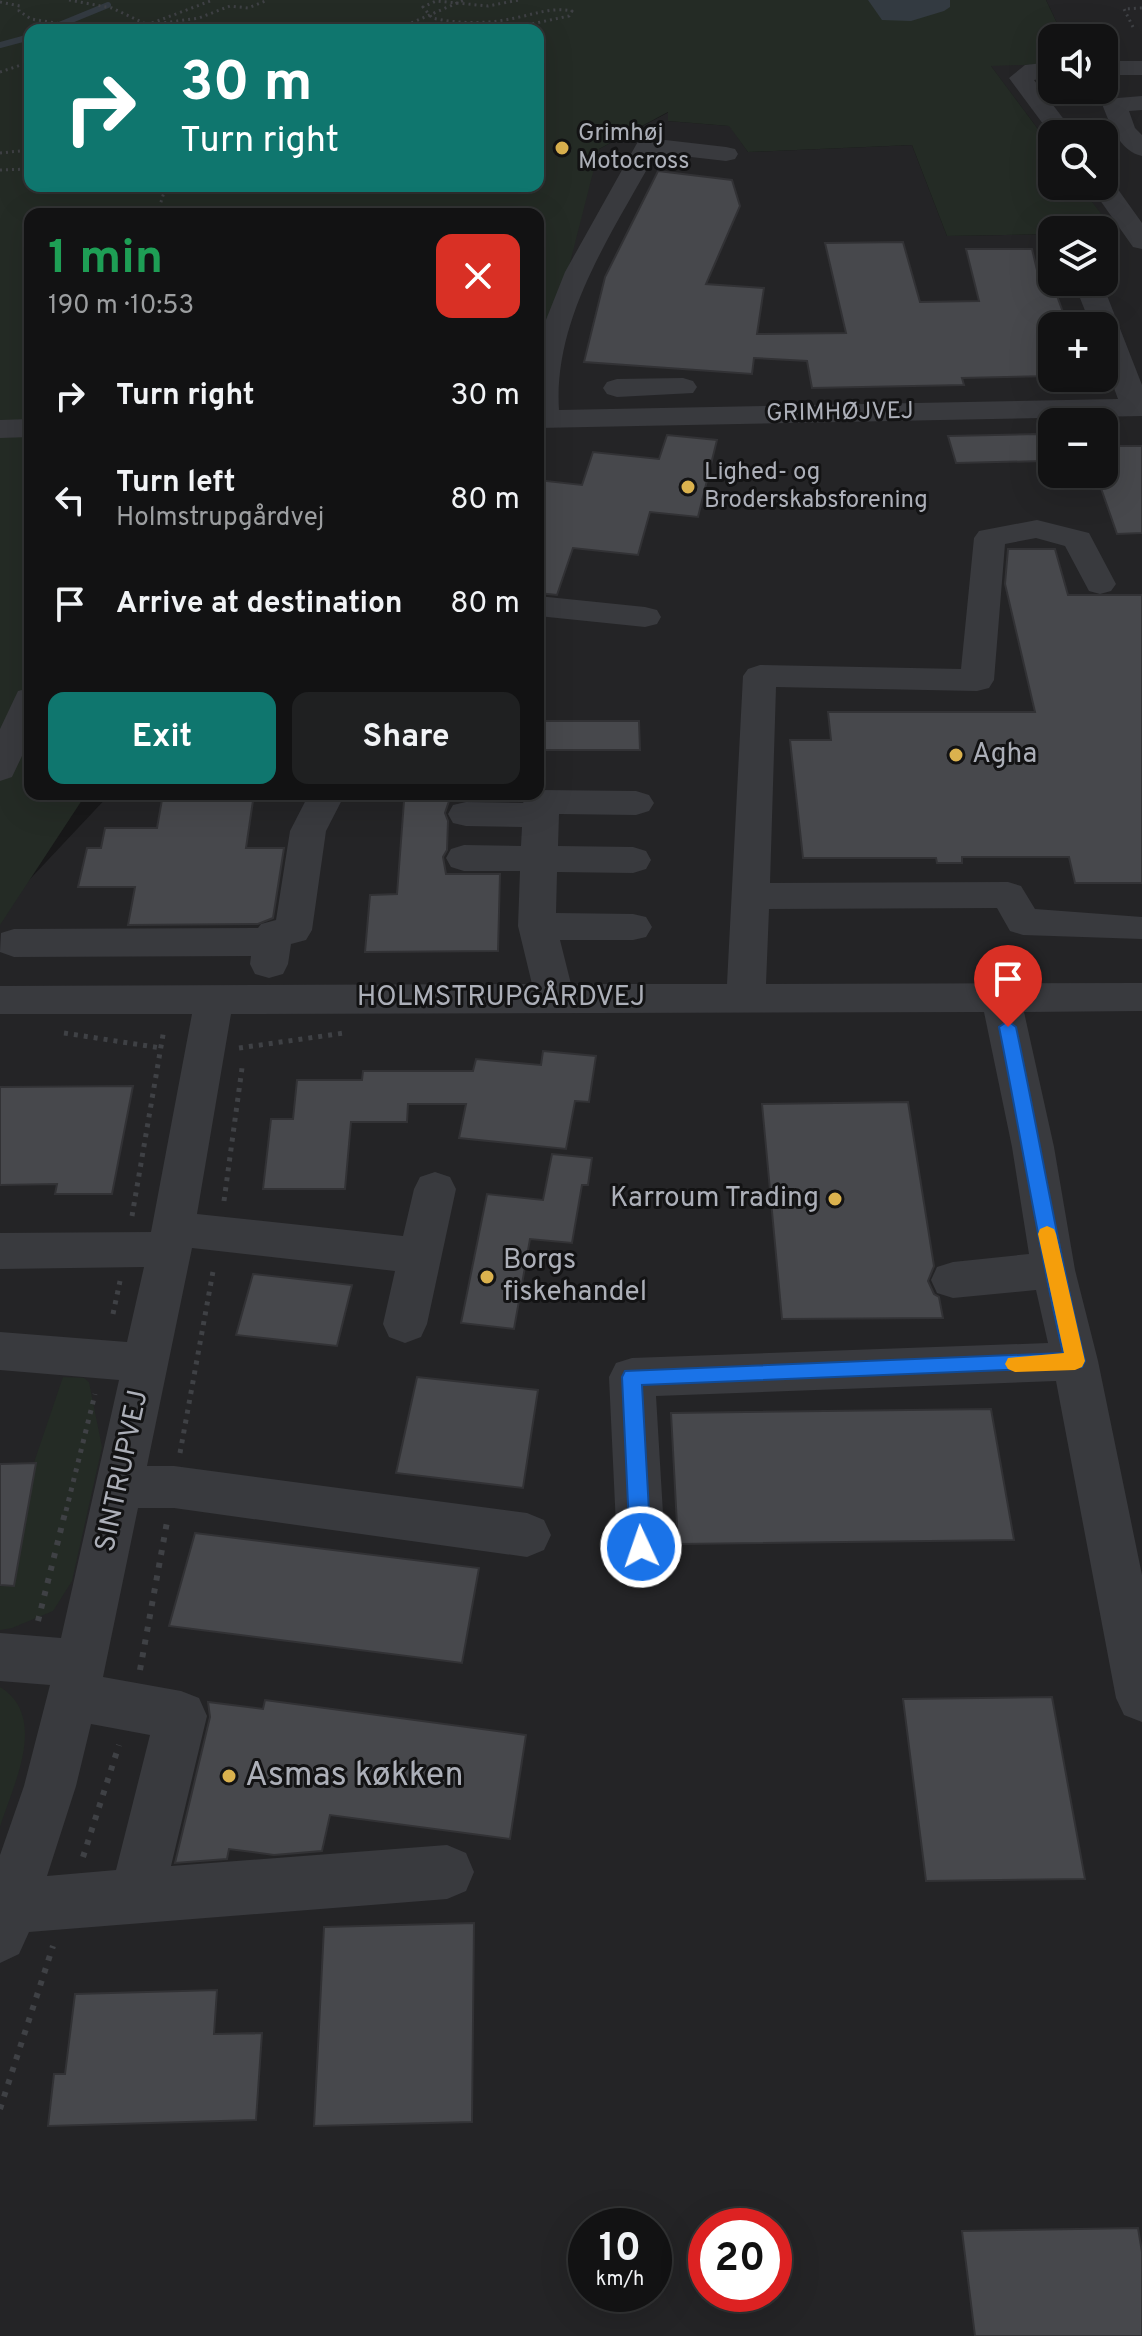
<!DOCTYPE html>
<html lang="en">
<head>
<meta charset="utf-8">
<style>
  body { margin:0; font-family:Overpass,sans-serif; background:#1f2021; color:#f1f3f6; height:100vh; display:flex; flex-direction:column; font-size:30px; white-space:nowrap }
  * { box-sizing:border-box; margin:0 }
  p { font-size:26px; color:#9c9ea0 }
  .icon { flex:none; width:44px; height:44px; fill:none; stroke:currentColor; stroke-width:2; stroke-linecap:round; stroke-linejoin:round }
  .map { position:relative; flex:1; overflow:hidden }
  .sheet { position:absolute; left:24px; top:208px; width:520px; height:592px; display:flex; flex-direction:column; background:#121213; border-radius:16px; box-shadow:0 8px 32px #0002,0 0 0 2px #313233 }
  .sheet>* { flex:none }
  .banner { position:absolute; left:24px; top:24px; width:520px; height:168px; border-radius:16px; box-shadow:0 8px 32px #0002,0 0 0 2px #313233; background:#0f766e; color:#fff; overflow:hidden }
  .tools { position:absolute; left:1038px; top:24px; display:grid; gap:16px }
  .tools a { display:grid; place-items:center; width:80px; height:80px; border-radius:16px; background:#121213; box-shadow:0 8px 32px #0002,0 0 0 2px #313233; font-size:40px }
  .speed { position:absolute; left:568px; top:2208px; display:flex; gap:16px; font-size:40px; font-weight:700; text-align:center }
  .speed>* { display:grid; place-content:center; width:104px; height:104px; border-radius:50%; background:#121213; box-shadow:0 8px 32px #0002,0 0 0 2px #313233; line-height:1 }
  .speed small { font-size:20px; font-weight:400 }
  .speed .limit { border:12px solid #d22; background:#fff; color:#111 }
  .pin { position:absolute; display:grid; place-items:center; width:68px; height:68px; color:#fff; margin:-82px -34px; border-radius:50% 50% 50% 0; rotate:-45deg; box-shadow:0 0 8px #0007 }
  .pin .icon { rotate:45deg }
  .me { position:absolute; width:88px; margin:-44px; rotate:357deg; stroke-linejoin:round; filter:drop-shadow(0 0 6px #0008) }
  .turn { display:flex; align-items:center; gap:28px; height:168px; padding:0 24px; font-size:36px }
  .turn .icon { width:104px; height:104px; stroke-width:2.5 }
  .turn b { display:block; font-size:56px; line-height:68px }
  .round { display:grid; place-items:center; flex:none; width:84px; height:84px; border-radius:16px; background:#1f2021 }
  .overview { display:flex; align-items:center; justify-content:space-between; height:136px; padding:0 24px }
  h1 { font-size:48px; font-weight:700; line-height:60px; color:#1e9e55 }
  .action { display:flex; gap:16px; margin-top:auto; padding:16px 24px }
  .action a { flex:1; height:92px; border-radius:16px; background:#0f766e; color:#fff; font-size:32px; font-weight:700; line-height:92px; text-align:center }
  .action a+a { background:#1f2021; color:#f1f3f6 }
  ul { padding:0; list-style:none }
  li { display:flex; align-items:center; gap:24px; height:104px; padding:0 24px }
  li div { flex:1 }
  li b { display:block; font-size:30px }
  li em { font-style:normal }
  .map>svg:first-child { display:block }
  .built { fill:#242426; fill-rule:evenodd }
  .green { fill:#242b25; fill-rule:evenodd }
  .water { fill:#333a41 }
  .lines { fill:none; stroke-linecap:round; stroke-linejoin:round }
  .stream { stroke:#333a41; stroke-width:6 }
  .building { fill:#47484c; stroke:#323235; stroke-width:2 }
  .path-far2 { stroke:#3f4145; stroke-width:3; stroke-dasharray:2 4; stroke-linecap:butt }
  .path-far1 { stroke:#3f4145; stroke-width:5; stroke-dasharray:4 6; stroke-linecap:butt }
  .path { stroke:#3f4145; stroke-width:6; stroke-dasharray:5 8; stroke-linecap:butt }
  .minor { fill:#393a3e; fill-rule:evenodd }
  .route { fill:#1a73e8; stroke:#114b97; stroke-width:2 }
  .slow { fill:#f59e0b }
  .poi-dot { fill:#dbb24e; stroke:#131314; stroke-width:3 }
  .labels { text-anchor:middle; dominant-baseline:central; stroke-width:6; stroke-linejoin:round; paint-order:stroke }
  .far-poi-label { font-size:24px; fill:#acafb8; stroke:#131314; text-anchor:start }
  .far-street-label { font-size:24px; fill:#acafb8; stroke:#131314 }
  .poi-label { font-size:28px; fill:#acafb8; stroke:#131314; text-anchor:start }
  .street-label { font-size:28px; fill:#acafb8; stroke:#131314 }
  .near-poi-label { font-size:34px; fill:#acafb8; stroke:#131314; text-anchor:start }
</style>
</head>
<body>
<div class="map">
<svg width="1142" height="2336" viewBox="0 0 1142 2336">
  <rect width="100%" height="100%" fill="#181819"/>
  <path class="built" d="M1046 0H1142V2336H0V911L110 794H538V231L599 149 669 112 668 121 730 126 748 152 912 145 947 236 1052 234V282H1104V233L1114 232 1080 186H1104V134H1052V148L990 65 1052 64V90H1104V38H1064ZM1052 326H1104V378H1052ZM1052 422H1104V474H1052ZM586 2226H654V2294H586ZM706 2226H774V2294H706Z"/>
  <path class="green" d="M0 0H1046L1064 38H1052V64L991 66 1052 148V186H1080L1115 232 1052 230V234L947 236 912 145 748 152 729 126 668 121V112L599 149 547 353 538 419V214H30V794H86L0 925ZM30 30H538V186H30Z
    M63 1377 84 1378 89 1382 102 1447 72 1581 53 1611 12 1628 0 1630V1563Z
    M0 1687C49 1717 13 1785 0 1827Z"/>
  <path class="water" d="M868 0H950V7L944 11 911 21 882 20Z"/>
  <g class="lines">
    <path class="stream" d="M47 30 108 5
      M0 45 30 37"/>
  </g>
  <path class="building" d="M658 171 732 180 740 206 706 284 764 288 757 334 846 333 825 243 903 242 920 302 979 301 966 249H1032L1037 270 1052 269V282L1068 326H1052V376L962 378 964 385 812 388 807 361 754 358 752 374 584 362 605 277Z
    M1037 434 1045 461 956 463 948 436Z
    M667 435 717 440 698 517 650 512 638 555 573 548 557 595 538 593V480L582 485 593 452 659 459Z
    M1104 446H1142V533L1117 534 1096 474H1104Z
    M1008 549H1055L1068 595H1142V883H1075L1069 857H962V863H937L936 858H803L790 740H831L828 712H1035L1005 584Z
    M538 721H639L640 750H538Z
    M163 794H254L246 848H284L273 918 258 924 128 925 135 887H78L87 848H101L105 828H157Z
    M404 801H449L445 813 448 821 447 850 443 857 446 874H500L498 951 365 952 370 895 397 894Z
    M543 1051 596 1056 589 1102 575 1101 566 1149 459 1138 466 1104H408L407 1122H351L345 1189H263L271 1119H293L297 1080H362L363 1071H473L476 1059 541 1065Z
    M133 1086 112 1194H55L57 1184 0 1185V1087Z
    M908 1102 934 1266 928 1281 934 1294 939 1297 943 1318 782 1319 762 1104Z
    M552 1154 592 1158 588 1185H582L572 1243 530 1239 514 1329 461 1323 487 1194 543 1200Z
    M253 1274 352 1285 337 1346 236 1335Z
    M417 1377 538 1390 523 1488 396 1473Z
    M991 1409 1014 1540 678 1544 671 1413Z
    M36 1463 14 1586 0 1585V1464Z
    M195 1533 479 1568 462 1663 169 1626Z
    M1052 1697 1085 1879 926 1881 903 1699Z
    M265 1700 526 1735 510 1839 330 1815 322 1851 274 1855 229 1849 227 1859 175 1863 210 1717 208 1702 263 1709Z
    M474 1923 472 2122 314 2126 324 1927Z
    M217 1990 214 2034 262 2033 256 2120 48 2126 54 2074H65L75 1994Z
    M1138 2228 1142 2252V2336H975L962 2231Z"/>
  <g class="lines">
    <path class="path-far2" d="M69 0 112 8 148 25 151 30
      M0 2 20 6 19 11 31 19 74 26 148 25 199 18 230 6 248 8 268 0
      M152 23 213 0
      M1133 27 1124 9 1142 8
      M395 30 464 0
      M503 30 569 16 572 11C552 7 535 14 515 18 488 24 459 24 432 18L423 7 436 1 488 6 519 0
      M0 72 30 62
      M0 153 30 150
      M0 170 30 169
      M161 214 160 205 166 186"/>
    <path class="path-far1" d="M64 1033 161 1048
      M239 1048 344 1033
      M224 1201 242 1068
      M132 1216 164 1029
      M113 1314 120 1281
      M180 1453 214 1266
      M66 1511 95 1394"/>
    <path class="path" d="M38 1621 66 1509
      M140 1670 167 1522
      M83 1857 119 1745
      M0 2109 53 1946"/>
    <path class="minor" d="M1104 61H1142V75H1104Z
      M1052 62V76L1034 80 1075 134 1052 136 1009 78 1025 65Z
      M1142 96V110L1129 111 1135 128 1142 135V156C1119 151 1110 124 1102 104L1106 99Z
      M648 138 726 147 735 149 738 154 735 159 726 161 656 153C613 232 553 317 559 410L1118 399 1104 361V326H1091L1080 298 1084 292H1104L1108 298 1142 385V416L538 428V340L565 272 636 145 639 140Z
      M1104 179 1112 181 1142 223V249L1133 247 1090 186H1104Z
      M683 378 693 381 697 387 693 393 617 397 607 394 603 388 607 382 617 379Z
      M30 419V437L0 438V420Z
      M1037 520 1089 533 1116 584 1111 591 1100 594 1089 591 1065 546 1036 538 1005 544 994 680 989 688 977 691 776 687 770 883 1008 882 1021 886 1035 909 1142 917V939L1023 935 1010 931 997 908 769 909 766 984 1142 983V1011L1024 1012 1054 1147 1075 1270 1098 1361 1142 1575V1722L1124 1715 1116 1698 1056 1381 656 1396 665 1547 658 1563 641 1569 624 1563 617 1547 609 1377 616 1363 632 1358 1048 1343 1036 1290 953 1298 937 1293 931 1280 937 1267 953 1262 1029 1254 1012 1147 984 1012 231 1014 197 1214 403 1236 414 1189 420 1177 435 1172 450 1177 456 1189 427 1324 421 1337 405 1343 389 1337 383 1324 395 1271 192 1248 147 1466H174L527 1513 544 1520 551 1535 544 1550 527 1557 174 1508H138L103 1677 181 1691 199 1698 207 1716 171 1866 447 1845 466 1853 474 1872 466 1891 447 1899 29 1932 19 1954 0 1963V1855L24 1786 50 1685 0 1681V1633L61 1638 119 1380 0 1370V1332L127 1342 144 1267 0 1269V1233L151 1232 192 1014H0V986L532 984 518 926 520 871H464L451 867 446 858 451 849 464 845 521 846 522 827 466 826 453 823 448 814 453 805 466 802 523 803 528 794H538L541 790 636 791 649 795 654 803 649 811 636 815 559 814 558 846 633 847 646 851 651 860 646 869 633 873 557 872 556 913 633 914 646 917 652 927 646 937 633 940H560L571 984H727L743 676 748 669 760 665 961 669 974 538 979 531ZM91 1724 150 1735 116 1870 47 1876 76 1786Z
      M538 596 645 607 657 610 661 617 657 624 645 627 538 616Z
      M30 688V739L12 777 0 781V729L18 691Z
      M309 794H345L326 831 312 930 306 940 291 944 288 964 283 974 269 978 255 974 250 964 251 956 14 957 0 952 1 933 14 929 258 928 261 924 276 920 290 831Z"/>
  </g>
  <path class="route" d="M1008 1021 1016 1027C1040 1139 1058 1251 1085 1361L1082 1367 642 1385 651 1547 648 1553 641 1556 633 1553 630 1547 622 1377 625 1371 1063 1353C1038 1246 1021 1136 999 1027Z"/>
  <path class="slow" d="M1047 1226 1054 1229 1056 1234 1085 1361 1082 1367 1075 1370 1015 1372 1008 1369 1005 1364 1008 1358 1064 1353 1038 1234 1040 1229Z"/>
  <g class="poi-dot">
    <circle cx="562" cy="148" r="8"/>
    <circle cx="688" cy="487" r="8"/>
    <circle cx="956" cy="755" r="8"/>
    <circle cx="835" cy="1199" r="8"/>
    <circle cx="487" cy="1277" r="8"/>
    <circle cx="229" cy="1776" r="8"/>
  </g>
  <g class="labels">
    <g class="far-poi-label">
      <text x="578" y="134">Grimhøj<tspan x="578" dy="28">Motocross</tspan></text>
      <text x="704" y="473">Lighed- og<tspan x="704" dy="28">Broderskabsforening</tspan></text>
    </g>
    <g class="far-street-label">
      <text transform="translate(840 413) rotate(-1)">GRIMHØJVEJ</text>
    </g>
    <g class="poi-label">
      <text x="972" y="755">Agha</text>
      <text x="819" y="1199" text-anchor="end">Karroum Trading</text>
      <text x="503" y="1261">Borgs<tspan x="503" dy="32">fiskehandel</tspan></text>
    </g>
    <g class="street-label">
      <text x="501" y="998">HOLMSTRUPGÅRDVEJ</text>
      <text transform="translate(123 1471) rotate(-78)">SINTRUPVEJ</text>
    </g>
    <g class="near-poi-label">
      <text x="245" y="1776">Asmas køkken</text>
    </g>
  </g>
</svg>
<div class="tools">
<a><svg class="icon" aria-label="sound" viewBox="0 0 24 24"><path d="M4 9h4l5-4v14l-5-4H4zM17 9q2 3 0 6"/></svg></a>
<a><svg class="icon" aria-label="search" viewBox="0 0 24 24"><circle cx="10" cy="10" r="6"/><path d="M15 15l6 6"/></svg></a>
<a><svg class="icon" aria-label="layers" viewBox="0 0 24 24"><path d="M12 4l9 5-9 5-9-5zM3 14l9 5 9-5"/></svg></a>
<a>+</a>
<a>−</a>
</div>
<div class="speed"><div>10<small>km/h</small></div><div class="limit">20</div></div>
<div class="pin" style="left:1008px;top:1027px;background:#d93025"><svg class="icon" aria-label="arrive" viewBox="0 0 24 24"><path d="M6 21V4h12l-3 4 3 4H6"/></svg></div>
<svg class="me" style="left:641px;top:1547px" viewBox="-20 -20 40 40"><circle r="17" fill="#1a73e8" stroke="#fff" stroke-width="3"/><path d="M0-11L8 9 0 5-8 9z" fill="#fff"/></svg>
<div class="banner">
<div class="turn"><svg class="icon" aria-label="right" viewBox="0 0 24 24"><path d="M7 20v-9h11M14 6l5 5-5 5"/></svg><div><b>30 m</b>Turn right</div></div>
</div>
<section class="sheet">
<div class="overview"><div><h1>1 min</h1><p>190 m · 10:53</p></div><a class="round" style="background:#d93025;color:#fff"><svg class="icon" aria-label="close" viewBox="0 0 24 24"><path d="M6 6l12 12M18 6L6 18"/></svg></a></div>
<ul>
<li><svg class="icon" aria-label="right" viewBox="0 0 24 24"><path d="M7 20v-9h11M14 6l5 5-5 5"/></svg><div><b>Turn right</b></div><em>30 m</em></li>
<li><svg class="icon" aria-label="left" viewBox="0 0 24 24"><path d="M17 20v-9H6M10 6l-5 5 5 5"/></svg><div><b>Turn left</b><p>Holmstrupgårdvej</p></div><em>80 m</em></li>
<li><svg class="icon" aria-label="arrive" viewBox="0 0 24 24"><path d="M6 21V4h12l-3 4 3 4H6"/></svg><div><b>Arrive at destination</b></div><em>80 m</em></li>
</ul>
<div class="action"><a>Exit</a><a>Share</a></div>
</section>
</div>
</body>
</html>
